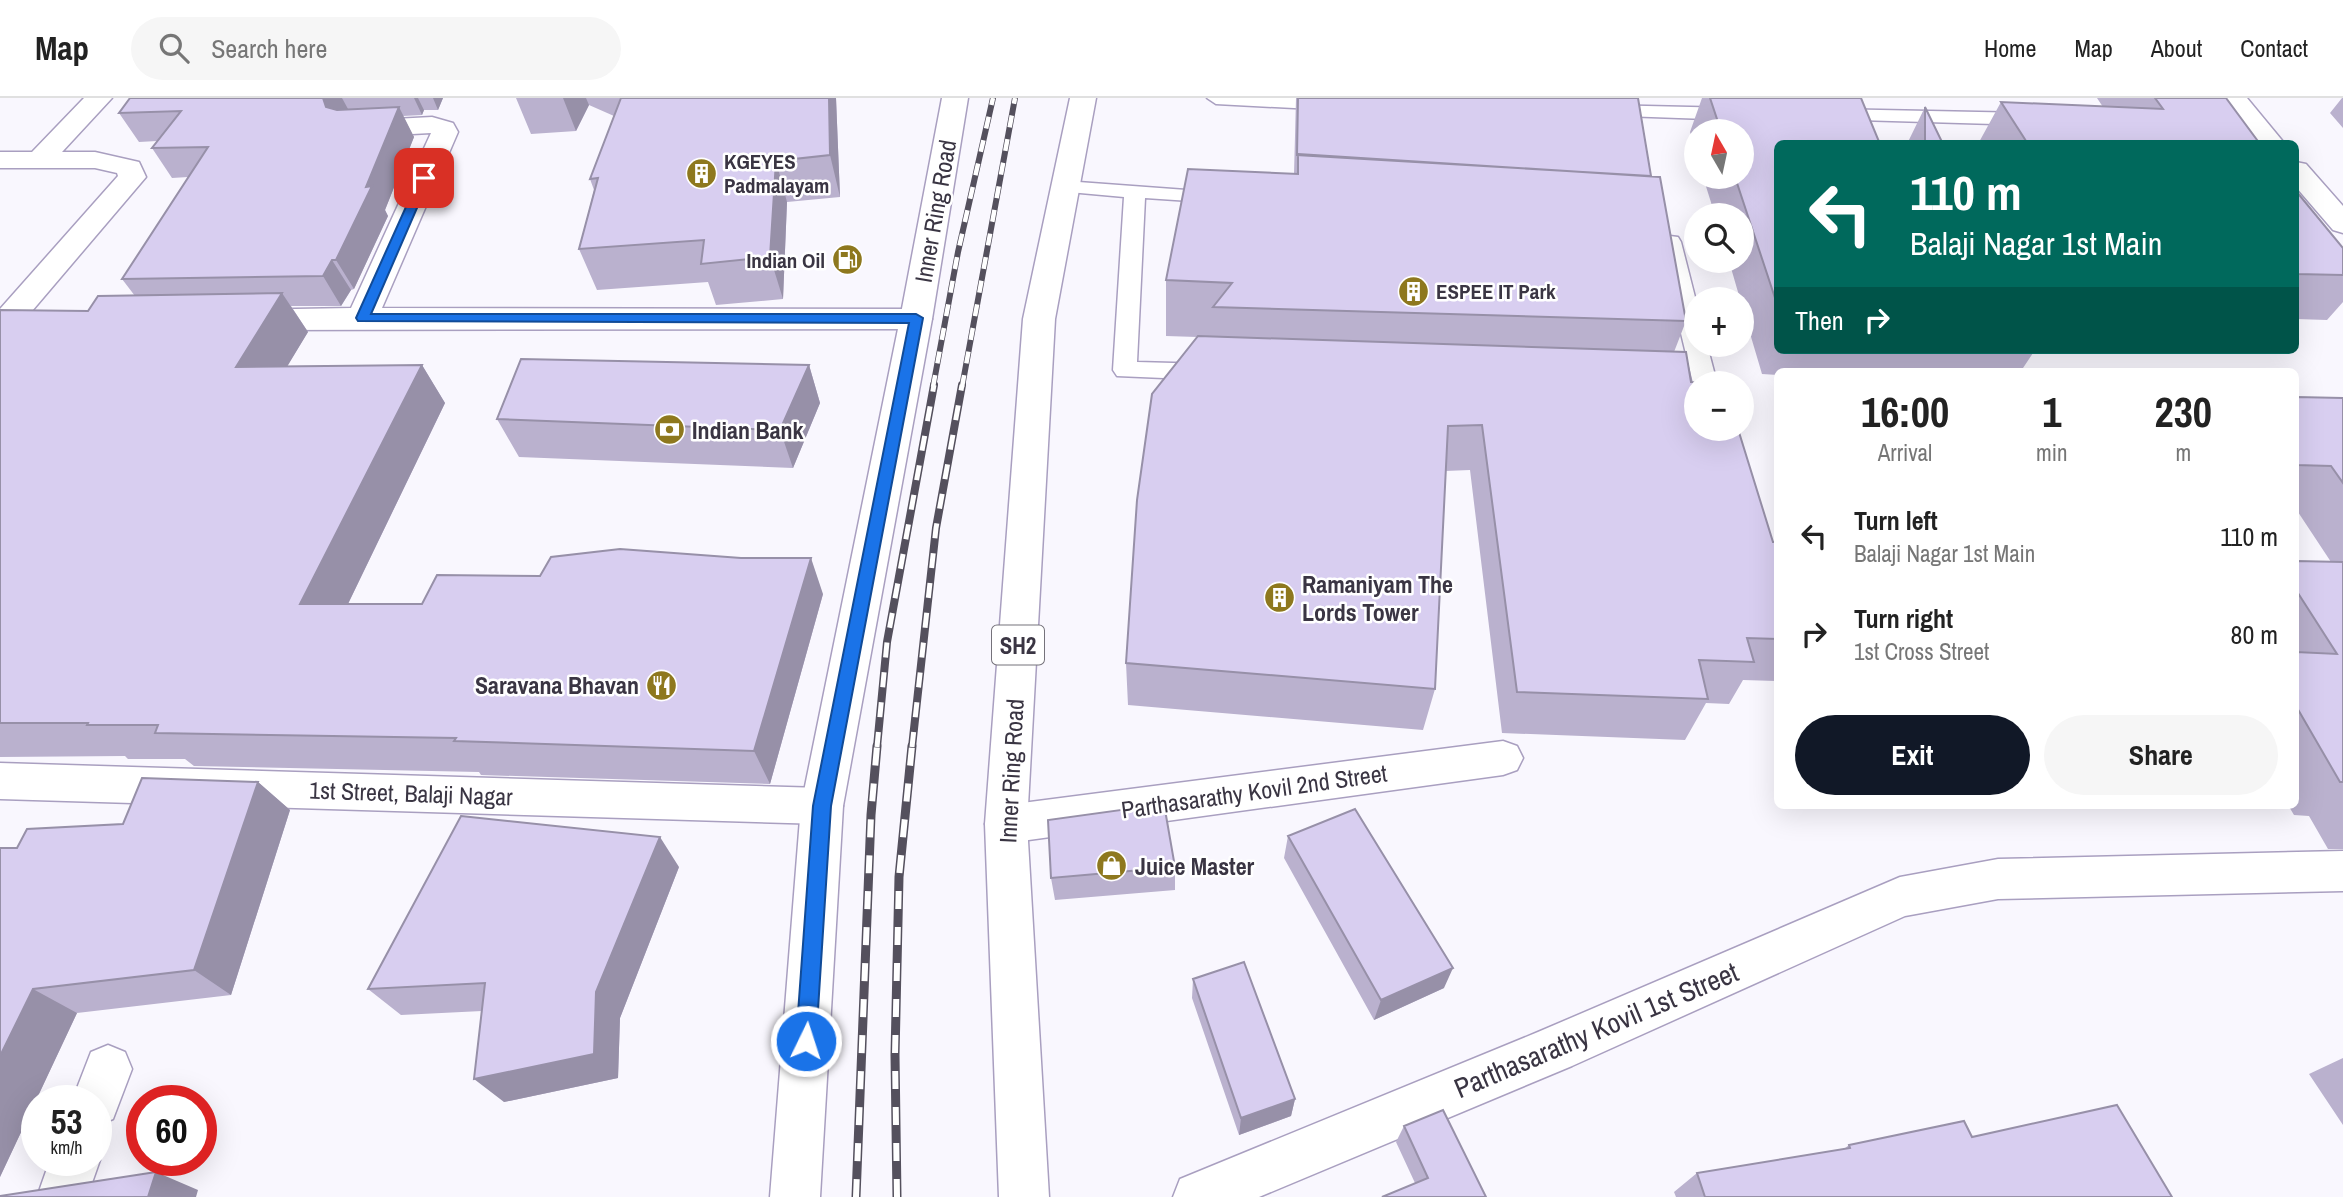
<!DOCTYPE html>
<html lang="en">
<head>
<meta charset="utf-8">
<style>
  body { margin:0; font-family:"Archivo Narrow",sans-serif; background:#f6f6f6; color:#222; height:100vh; display:flex; flex-direction:column; font-size:26px; white-space:nowrap }
  * { box-sizing:border-box; margin:0 }
  p { font-size:23px; color:#767676 }
  .icon { flex:none; width:38px; height:38px; fill:none; stroke:currentColor; stroke-width:2; stroke-linecap:round; stroke-linejoin:round }
  .map { position:relative; flex:1; overflow:hidden }
  .drawer { position:absolute; left:1774px; top:270px; width:525px; height:441px; display:flex; flex-direction:column; background:#fff; border-radius:10px; box-shadow:0 7px 28px #0002 }
  .drawer>* { flex:none }
  .top-card { position:absolute; left:1774px; top:42px; width:525px; height:214px; border-radius:10px; box-shadow:0 7px 28px #0002; background:#00695c; color:#fff; overflow:hidden }
  .needle { width:46px; rotate:351deg }
  .fabs { position:absolute; left:1684px; top:21px; display:grid; gap:14px }
  .fabs a { display:grid; place-items:center; width:70px; height:70px; border-radius:50%; background:#fff; box-shadow:0 7px 28px #0002; font-size:35px }
  .speed { position:absolute; left:21px; top:987px; display:flex; gap:14px; font-size:35px; font-weight:700; text-align:center }
  .speed>* { display:grid; place-content:center; width:91px; height:91px; border-radius:50%; background:#fff; box-shadow:0 7px 28px #0002; line-height:1 }
  .speed small { font-size:18px; font-weight:400 }
  .speed .limit { border:10px solid #d22; background:#fff; color:#111 }
  .pin { position:absolute; display:grid; place-items:center; width:60px; height:60px; color:#fff; margin:-30px; border-radius:14px; box-shadow:0 4px 10px #0006 }
  .me { position:absolute; width:77px; margin:-38px; rotate:4deg; stroke-linejoin:round; filter:drop-shadow(0 0 5px #0008) }
  .turn { display:flex; align-items:center; gap:24px; height:147px; padding:0 21px; font-size:32px }
  .turn .icon { width:91px; height:91px; stroke-width:2.5 }
  .turn b { display:block; font-size:49px; line-height:60px }
  .then { display:flex; align-items:center; height:66px; padding:0 21px; background:#0003; gap:14px; font-size:26px }
  .eta { display:flex; justify-content:space-evenly; align-items:center; height:119px; text-align:center }
  .eta b { font-size:42px; font-weight:800; line-height:49px }
  .action { display:flex; gap:14px; margin-top:auto; padding:14px 21px }
  .action a { flex:1; height:80px; border-radius:42px; background:#111827; color:#fff; font-size:28px; font-weight:800; line-height:80px; text-align:center }
  .action a+a { background:#f6f6f6; color:#222 }
  ul { padding:0; list-style:none }
  li { display:flex; align-items:center; gap:21px; height:98px; padding:0 21px }
  li div { flex:1 }
  li b { display:block; font-size:26px }
  li em { font-style:normal }
  header { display:flex; align-items:center; gap:42px; box-sizing:border-box; height:98px; padding:0 35px; background:#fff; border-bottom:2px solid #e0e0e0 }
  header strong { font-size:33px }
  nav { display:flex; gap:38px; margin-inline-start:auto; font-size:24px }
  .search { width:490px; height:63px; background:#f6f6f6; display:flex; align-items:center; gap:18px; box-sizing:border-box; padding:0 24px; border-radius:38px; color:#767676; font-size:26px }
  .map>svg:first-child { display:block }
  .lines { fill:none; stroke-linecap:round; stroke-linejoin:round }
  .service-casing { stroke:#a99fc0; stroke-width:3 }
  .minor-casing { stroke:#a99fc0; stroke-width:3 }
  .primary-casing { stroke:#a99fc0; stroke-width:3 }
  .service { fill:#fff; fill-rule:evenodd }
  .minor { fill:#fff; fill-rule:evenodd }
  .primary { fill:#fff; fill-rule:evenodd }
  .rail-far2-casing { stroke:#54505d; stroke-width:6 }
  .rail-far1-casing { stroke:#54505d; stroke-width:8 }
  .rail-casing { stroke:#54505d; stroke-width:9 }
  .rail-far2 { stroke:#fff; stroke-width:4.5; stroke-dasharray:12; stroke-linecap:butt }
  .rail-far1 { stroke:#fff; stroke-width:5; stroke-dasharray:15; stroke-linecap:butt }
  .rail { stroke:#fff; stroke-width:6; stroke-dasharray:18; stroke-linecap:butt }
  .wall { fill:#bab1ce }
  .shaded-wall { fill:#9790a8 }
  .building { fill:#d8cef0; stroke:#9790a8; stroke-width:2 }
  .route { fill:#1a73e8; stroke:#114b97; stroke-width:2 }
  .labels { text-anchor:middle; dominant-baseline:central; stroke-width:5; stroke-linejoin:round; paint-order:stroke }
  .far-poi-label { font-size:21px; font-weight:bold; fill:#3a3543; stroke:#fff; text-anchor:start }
  .shield { fill:#fff; stroke:#75727b; stroke-width:2 }
  .shield-label { font-size:23px; font-weight:bold; fill:#3a3543 }
  .street-label { font-size:24px; fill:#3a3543; stroke:#fff }
  .poi-label { font-size:24px; font-weight:bold; fill:#3a3543; stroke:#fff; text-anchor:start }
  .near-street-label { font-size:28px; fill:#3a3543; stroke:#fff }
</style>
</head>
<body>
<header>
<strong>Map</strong>
<div class="search"><svg class="icon" aria-label="search" viewBox="0 0 24 24"><circle cx="10" cy="10" r="6"/><path d="M15 15l6 6"/></svg>Search here</div>
<nav><a>Home</a><a>Map</a><a>About</a><a>Contact</a></nav>
</header>
<div class="map">
<svg width="2343" height="1099" viewBox="0 0 2343 1099">
  <rect width="100%" height="100%" fill="#f9f7fe"/>
  <g class="lines">
    <defs>
      <path id="service" d="M1207 0H1327L1339 2 1342 6 1332 12 1216 6Z
        M1603 7 1734 10 1744 16 1734 22 1596 17 1593 13 1596 9Z
        M1831 11 2028 15 2038 21 2028 27 1824 21 1821 17 1824 13Z
        M1065 83 1227 95 1230 99 1227 103 1220 105 1145 100 1137 264 1210 266 1218 268 1222 274 1218 280 1210 282 1117 278 1113 272 1124 99 1058 93 1055 89 1058 85Z
        M1670 138 1678 139 1681 144 1696 203V247H1707L1717 285H1696V289L1693 285 1659 144 1662 139Z"/>
      <path id="minor" d="M84 0H112L62 54H95L139 64 146 79 15 233 0 235V211L118 78 117 75 95 70H0V54H32Z
        M2220 0H2247L2285 46H2257Z
        M432 19 453 25 458 34 382 210 916 211 927 214 932 221 927 228 916 231 247 232 236 229 231 222 236 215 247 212 351 210 431 35 356 39 347 37 343 31 347 25 356 23Z
        M2296 64 2306 66 2343 108V135L2333 132 2296 89Z
        M1503 643 1517 648 1523 660 1517 672 1503 677 1006 745 991 739 985 726 991 713 1006 707Z
        M0 665 822 690 837 695 843 708 837 721 822 726 0 701Z
        M2343 753V793L1998 801 1905 818 1572 968 1259 1099H1173L1180 1081 1538 934 1900 779 1998 761Z
        M108 947 125 954 132 971 113 1021 96 1028V1003H72L91 954Z
        M96 1053 100 1062 87 1099H37L50 1062H96Z"/>
      <path id="primary" d="M942 0H968L932 221 843 708 820 1099H770L801 708 900 221Z
        M1070 0H1096L1055 221 1027 726 1049 1099H999L985 726 1023 221Z"/>
    </defs>
    <use href="#service" class="service-casing"/>
    <use href="#minor" class="minor-casing"/>
    <use href="#primary" class="primary-casing"/>
    <use href="#service" class="service"/>
    <use href="#minor" class="minor"/>
    <use href="#primary" class="primary"/>
    <defs>
      <path id="rail-far2" d="M933 289 958 154 993 0
        M962 289 1015 0"/>
      <path id="rail-far1" d="M877 649 887 544 934 287
        M912 649 936 430 962 287"/>
      <path id="rail" d="M856 1099 871 717 877 648
        M897 1099 895 957 899 779 912 648"/>
    </defs>
    <use href="#rail-far2" class="rail-far2-casing"/>
    <use href="#rail-far1" class="rail-far1-casing"/>
    <use href="#rail" class="rail-casing"/>
    <use href="#rail-far2" class="rail-far2"/>
    <use href="#rail-far1" class="rail-far1"/>
    <use href="#rail" class="rail"/>
  </g>
  <path class="wall" d="M130 0H443L438 12H424L422 17 403 18 414 39 385 112 388 118 354 191 351 192 341 208H291L308 234 287 268 422 267 445 305 348 506H422L823 496 770 686 481 677 479 674 194 668 185 661H128L125 658 0 659V212L88 213 135 198 122 181 188 79 172 80 152 50 157 43 139 44 119 15Z
    M516 0H836L840 99 787 104 783 201 716 207 708 184 597 192 579 151 594 92 590 81 614 18 589 7 576 33 531 36Z
    M1296 0H1638L1651 78 1686 223 1674 254 1691 284 1773 444H1778V580L1776 583 1743 582 1729 606 1706 605 1685 642 1502 635 1470 372 1445 373 1435 591 1423 632 1128 607 1126 565 1197 239 1166 238V182L1294 76Z
    M1702 0H1861L1778 46V252H2035L2021 273H1778V277L1762 276 1741 205V201H1740L1729 163H1741V117H1715L1703 79H1741V33H1696V54L1690 34Z
    M2097 0H2226L2260 46H1978L2001 4 2103 9Z
    M2342 0H2343V30L2330 15Z
    M1925 9 1943 46H1907Z
    M2296 93 2343 150V204L2327 222 2296 221Z
    M809 267 820 305 793 370 519 359 497 321Z
    M2296 299 2343 300V751H2328L2309 718 2294 717 2288 707H2296V463L2331 464 2296 411Z
    M258 684 290 712 231 897 77 915 0 1079V750H17L123 726Z
    M1288 738 1444 890 1374 922 1284 760Z
    M679 769 620 920 618 980 504 1004 482 913 401 917 368 891Z
    M1175 769V792L1055 802 1051 780Z
    M1193 881 1295 1001 1291 1018 1239 1037 1192 900Z
    M2343 960V1027L2309 976Z
    M1404 1028 1486 1099 1415 1085 1396 1044Z
    M1972 1039 2172 1099H1676L1674 1094 1697 1075 1844 1051 1849 1047Z"/>
  <path class="shaded-wall" d="M323 0H342L353 20 326 9Z
    M414 0H418L424 12 422 17Z
    M433 0H443L438 12Z
    M563 0H586L589 7 576 33Z
    M829 0H836L840 99 830 57Z
    M399 9 414 39 385 112 388 118 354 191 336 162Z
    M776 63 787 104 783 201 770 159Z
    M332 162 351 192 341 208 323 178Z
    M282 195 308 234 264 307 236 269Z
    M422 267 445 305 331 541 300 506Z
    M809 267 820 305 793 370 780 332Z
    M811 460 823 496 770 686 754 653Z
    M258 684 290 712 231 897 194 872Z
    M660 739 679 769 620 920 618 980 504 1004 474 981Z
    M1453 870 1444 890 1374 922 1381 902Z
    M33 891 77 915 0 1079V958Z
    M1295 1001 1291 1018 1239 1037 1241 1020Z
    M156 1074 198 1092 196 1099H148Z"/>
  <path class="building" d="M130 0H323L326 9 337 12 399 9 366 89 372 88 336 162H332L323 178 122 181 208 49 152 50 181 13 119 15Z
    M621 0H829L830 57 776 63 770 159 701 166 704 142 579 151 598 80 590 81Z
    M1298 0H1638L1651 78 1297 57Z
    M1710 0H1861L1880 46H1778V209L1735 79H1741V33H1721Z
    M2155 0H2226L2260 46H2028L2001 4 2163 11Z
    M1925 9 1943 46H1925Z
    M1298 56 1660 79 1686 223 1213 209 1232 185 1166 182 1188 71 1298 76Z
    M2296 93 2343 150V177L2296 176Z
    M282 195 236 269 422 267 300 506H422L437 477 540 478 551 459 620 451 741 460H811L754 653 454 643 456 640 155 635 158 627H87L88 625H0V212L88 213 98 198Z
    M1198 238 1686 254 1691 284 1724 285H1696V331H1738L1773 444H1778V541L1747 540 1754 564 1699 562 1708 601 1517 594 1482 327 1448 328 1435 591 1126 565 1137 402 1152 296Z
    M521 261 809 267 780 332 497 321Z
    M2296 299 2343 300V385L2331 368 2296 367Z
    M2296 463 2343 464V684H2340L2296 608V554L2337 556 2296 492Z
    M142 680 258 684 194 872 33 891 0 958V750H17L27 731 123 726Z
    M1164 706 1175 769 1051 780 1048 722Z
    M1355 711 1453 870 1381 902 1288 738Z
    M461 718 660 739 596 894 594 956 474 981 485 885 368 891Z
    M1244 864 1295 1001 1241 1020 1193 881Z
    M2117 1007 2172 1099H1705L1697 1075 1850 1050 1849 1047 1964 1023 1972 1039Z
    M1443 1012 1486 1099H1382L1428 1080 1404 1028Z
    M156 1074 148 1099H0V1098Z"/>
  <path class="route" d="M424 77 430 80 371 216H916L923 220 831 708 816 943 813 949 806 952 799 949 796 943 813 708 909 225 358 223 356 220 419 80Z"/>
  <defs>
    <symbol id="building-disc" viewBox="-11 -11 22 22"><circle r="9.5" fill="#8e781e" stroke="#fff"/><path d="M-4-6H4V6H1V3H-1V6H-4ZM-2.5-4.3h1.7v1.8h-1.7ZM.8-4.3h1.7v1.8H.8ZM-2.5-1h1.7V.8h-1.7ZM.8-1h1.7V.8H.8Z" fill="#fff"/></symbol>
    <symbol id="fuel-disc" viewBox="-11 -11 22 22"><circle r="9.5" fill="#8e781e" stroke="#fff"/><path d="M-5.5-6h7V0h2V4h1.3V-2.5L3-4.5l.8-.8L6-3V5H2.5V1h-1V6h-7ZM-4.2-4.7v3.2H.2V-4.7Z" fill="#fff"/></symbol>
    <symbol id="bank-disc" viewBox="-11 -11 22 22"><circle r="9.5" fill="#8e781e" stroke="#fff"/><path d="M-6-4H6V4H-6ZM0-2.3a2.3 2.3 0 1 0 0 4.6a2.3 2.3 0 1 0 0-4.6Z" fill="#fff"/></symbol>
    <symbol id="restaurant-disc" viewBox="-11 -11 22 22"><circle r="9.5" fill="#8e781e" stroke="#fff"/><path d="M-5-6h1v4h1v-4h1v4h1v-4h1v5L-1.5 .5V6h-2V.5L-5-1ZM5-6V6H3V1.5H1.5Q1.5-4 5-6Z" fill="#fff"/></symbol>
    <symbol id="shop-disc" viewBox="-11 -11 22 22"><circle r="9.5" fill="#8e781e" stroke="#fff"/><path d="M-5-2.5h2.3a2.7 3.5 0 0 1 5.4 0H5L5.5 6h-11ZM-1.5-2.5h3a1.5 2.3 0 0 0-3 0Z" fill="#fff"/></symbol>
  </defs>
  <g fill-rule="evenodd">
    <use href="#building-disc" x="684" y="58" width="35" height="35"/>
    <use href="#fuel-disc" x="830" y="144" width="35" height="35"/>
    <use href="#building-disc" x="1396" y="176" width="35" height="35"/>
    <use href="#bank-disc" x="652" y="314" width="35" height="35"/>
    <use href="#building-disc" x="1262" y="482" width="35" height="35"/>
    <use href="#restaurant-disc" x="644" y="570" width="35" height="35"/>
    <use href="#shop-disc" x="1094" y="750" width="35" height="35"/>
  </g>
  <g class="labels">
    <g class="far-poi-label">
      <text x="724" y="63">KGEYES<tspan x="724" dy="24">Padmalayam</tspan></text>
      <text x="825" y="162" text-anchor="end">Indian Oil</text>
      <text x="1436" y="193">ESPEE IT Park</text>
    </g>
    <rect class="shield" x="992" y="527.5" width="52" height="39" rx="5"/>
    <g class="shield-label">
      <text x="1018" y="547">SH2</text>
    </g>
    <g class="street-label">
      <text transform="translate(935 113) rotate(-80)">Inner Ring Road</text>
      <text transform="translate(1011 673) rotate(-87)">Inner Ring Road</text>
      <text transform="translate(1254 693) rotate(-8)">Parthasarathy Kovil 2nd Street</text>
      <text transform="translate(411 695) rotate(2)">1st Street, Balaji Nagar</text>
    </g>
    <g class="poi-label">
      <text x="692" y="332">Indian Bank</text>
      <text x="1302" y="486">Ramaniyam The<tspan x="1302" dy="28">Lords Tower</tspan></text>
      <text x="639" y="587" text-anchor="end">Saravana Bhavan</text>
      <text x="1135" y="768">Juice Master</text>
    </g>
    <g class="near-street-label">
      <text transform="translate(1596 932) rotate(-23)">Parthasarathy Kovil 1st Street</text>
    </g>
  </g>
</svg>
<div class="fabs">
<a><svg class="needle" viewBox="-14 -14 28 28"><path d="M0-13l5 13h-10z" fill="#e53935"/><path d="M0 13l5-13h-10z" fill="#767676"/></svg></a>
<a><svg class="icon" aria-label="search" viewBox="0 0 24 24"><circle cx="10" cy="10" r="6"/><path d="M15 15l6 6"/></svg></a>
<a>+</a>
<a>−</a>
</div>
<div class="speed"><div>53<small>km/h</small></div><div class="limit">60</div></div>
<div class="pin" style="left:424px;top:80px;background:#d93025"><svg class="icon" aria-label="arrive" viewBox="0 0 24 24"><path d="M6 21V4h12l-3 4 3 4H6"/></svg></div>
<svg class="me" style="left:806px;top:943px" viewBox="-20 -20 40 40"><circle r="17" fill="#1a73e8" stroke="#fff" stroke-width="3"/><path d="M0-11L8 9 0 5-8 9z" fill="#fff"/></svg>
<div class="top-card">
<div class="turn"><svg class="icon" aria-label="left" viewBox="0 0 24 24"><path d="M17 20v-9H6M10 6l-5 5 5 5"/></svg><div><b>110 m</b>Balaji Nagar 1st Main</div></div>
<div class="then">Then<svg class="icon" aria-label="right" viewBox="0 0 24 24"><path d="M7 20v-9h11M14 6l5 5-5 5"/></svg></div>
</div>
<section class="drawer">
<div class="eta">
<div><b>16:00</b><p>Arrival</p></div>
<div><b>1</b><p>min</p></div>
<div><b>230</b><p>m</p></div>
</div>
<ul>
<li><svg class="icon" aria-label="left" viewBox="0 0 24 24"><path d="M17 20v-9H6M10 6l-5 5 5 5"/></svg><div><b>Turn left</b><p>Balaji Nagar 1st Main</p></div><em>110 m</em></li>
<li><svg class="icon" aria-label="right" viewBox="0 0 24 24"><path d="M7 20v-9h11M14 6l5 5-5 5"/></svg><div><b>Turn right</b><p>1st Cross Street</p></div><em>80 m</em></li>
</ul>
<div class="action"><a>Exit</a><a>Share</a></div>
</section>
</div>
</body>
</html>
